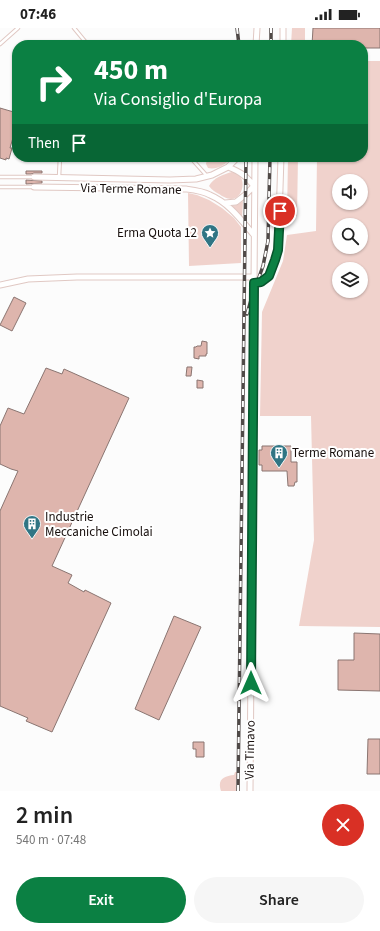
<!DOCTYPE html>
<html lang="en">
<head>
<meta charset="utf-8">
<style>
  body { margin:0; font-family:"Source Sans 3",sans-serif; background:#f6f6f6; color:#222; height:100vh; display:flex; flex-direction:column; font-size:15px; white-space:nowrap }
  * { box-sizing:border-box; margin:0 }
  p { font-size:13px; color:#767676 }
  .icon { flex:none; width:22px; height:22px; fill:none; stroke:currentColor; stroke-width:2; stroke-linecap:round; stroke-linejoin:round }
  .map { position:relative; height:763px; overflow:hidden }
  .side { display:flex; flex-direction:column; background:#fff; flex:1 }
  .side>* { flex:none }
  .guide { position:absolute; left:12px; top:12px; width:356px; height:122px; border-radius:16px; box-shadow:0 1px 3px #0004; background:#0b8043; color:#fff; overflow:hidden }
  .controls { position:absolute; left:332px; top:146px; display:grid; gap:8px }
  .controls a { display:grid; place-items:center; width:36px; height:36px; border-radius:50%; background:#fff; box-shadow:0 1px 3px #0004; font-size:20px }
  .pin { position:absolute; display:grid; place-items:center; width:34px; height:34px; color:#fff; margin:-17px; border:2px solid #fff; border-radius:50%; box-shadow:0 1px 4px #0007 }
  .me { position:absolute; width:44px; margin:-22px; rotate:0deg; stroke-linejoin:round; filter:drop-shadow(0 0 3px #0008) }
  .turn { display:flex; align-items:center; gap:14px; height:84px; padding:0 16px; font-size:18px }
  .turn .icon { width:52px; height:52px; stroke-width:2.5 }
  .turn b { display:block; font-size:28px; line-height:34px }
  .then { display:flex; align-items:center; height:38px; padding:0 16px; background:#0003; gap:8px; font-size:15px }
  .round { display:grid; place-items:center; flex:none; width:42px; height:42px; border-radius:21px; background:#f6f6f6 }
  .summary { display:flex; align-items:center; justify-content:space-between; height:68px; padding:0 16px }
  h1 { font-size:24px; font-weight:600; line-height:30px }
  .cta { display:flex; gap:8px; margin-top:auto; padding:8px 16px }
  .cta a { flex:1; height:46px; border-radius:24px; background:#0b8043; color:#fff; font-size:16px; font-weight:600; line-height:46px; text-align:center }
  .cta a+a { background:#f6f6f6; color:#222 }
  .status { display:flex; justify-content:space-between; align-items:center; height:28px; padding:0 20px; background:#fff; direction:ltr }
  .status svg { height:11px; fill:currentColor }
  .map>svg:first-child { display:block }
  .green { fill:#f0d2cc; fill-rule:evenodd }
  .building { fill:#deb5ad; stroke:#8a7571 }
  .lines { fill:none; stroke-linecap:round; stroke-linejoin:round }
  .service-casing { stroke:#e0c8c3; stroke-width:4.5 }
  .minor-casing { stroke:#e0c8c3; stroke-width:7 }
  .service { stroke:#fff; stroke-width:2.5 }
  .minor { stroke:#fff; stroke-width:5 }
  .rail-casing { stroke:#4f4947; stroke-width:3.5 }
  .rail { stroke:#fff; stroke-width:2; stroke-dasharray:6; stroke-linecap:butt }
  .route-casing { stroke:#07532c; stroke-width:10 }
  .route { stroke:#0b8043; stroke-width:7 }
  .labels { text-anchor:middle; dominant-baseline:central; stroke-width:4; stroke-linejoin:round; paint-order:stroke }
  .street-label { font-size:13px; fill:#170f0d; stroke:#fff }
  .poi-label { font-size:13px; fill:#170f0d; stroke:#fff; text-anchor:start }
</style>
</head>
<body>
<div class="status"><b>07:46</b><svg viewBox="0 0 49 12"><path d="M0 12V9h3v3zM5 12V6h3v6zM10 12V3h3v9zM15 12V0h3v12zM26 1h20v11H26zM47 4h2v5h-2z"/></svg></div>
<div class="map">
<svg width="380" height="763" viewBox="0 0 380 763">
  <rect width="100%" height="100%" fill="#fcfcfc"/>
  <path class="green" d="M292 0H305V17H291Z
    M363 33H380V599L299 598 314 512 311 388H260L262 284 283 233 287 207 316 203 317 129H363ZM339 153H361V175H339ZM339 197H361V219H339ZM339 241H361V263H339Z
    M210 129H233C226 136 218 142 208 140L206 136 207 131Z
    M288 129H298L297 188H287Z
    M232 144C234 145 237 145 238 146 247 153 242 171 231 171 227 171 222 168 219 166 215 164 212 162 209 158 213 150 224 146 232 144Z
    M188 165 197 167 209 172 222 180 234 190 241 199V235L189 238Z
    M243 173 242 189 231 178 237 177Z
    M235 744H237L236 763H221C217 751 224 748 234 747Z"/>
  <path class="building" d="M313 0H380V20H363V17H312Z
    M0 80 17 85V96L10 120H12L9 131 6 130V132L0 130Z
    M26 143H42V145H34L31 146H26Z
    M26 152 42 153V155L26 156Z
    M14 269 26 275 12 303 0 297Z
    M202 313 207 314V326H206V328H199V331L194 330V319H196L197 318H201Z
    M187 339H192L191 348H186Z
    M46 340 62 346 64 341 129 370 52 538 72 547 68 555 84 564 85 562 111 575 52 704 26 693 28 690 0 678V483L18 443 11 441 0 436V398L8 380 24 386Z
    M197 352 203 353V360H197Z
    M262 418H291V434H297V454H295L294 458H288L287 443H262V437H259V422H262Z
    M174 588 201 599 159 692 135 681Z
    M354 605 380 606V663L338 662V632H354Z
    M368 711H380V746H367Z
    M193 714H204V729H196V721H193Z"/>
  <g class="lines">
    <defs>
      <path id="service" d="M74 0 88 17
        M0 16 18 0
        M190 129 207 148
        M0 149H34
        M59 149 60 129
        M0 159H33"/>
      <path id="minor" d="M256 17 257 0
        M283 17V0
        M34 149 170 152 196 151 212 147 228 139 238 129
        M34 159 186 161C194 162 203 163 210 167 229 175 241 192 254 207
        M225 175 236 174 245 167 254 158C246 148 241 144 228 139
        M254 255 261 254 269 248 278 222 281 129
        M0 257 28 251 77 249H254
        M250 763 255 129"/>
    </defs>
    <use href="#service" class="service-casing"/>
    <use href="#minor" class="minor-casing"/>
    <use href="#service" class="service"/>
    <use href="#minor" class="minor"/>
    <defs>
      <path id="rail" d="M237 0 239 17
        M271 17V0
        M247 286 251 272 263 238 268 213 270 129
        M238 763 246 129"/>
    </defs>
    <use href="#rail" class="rail-casing"/>
    <use href="#rail" class="rail"/>
  </g>
  <g class="lines">
    <defs>
      <path id="route" d="M251 655 254 255 261 254 269 248 275 232 278 222 280 183"/>
    </defs>
    <use href="#route" class="route-casing"/>
    <use href="#route" class="route"/>
  </g>
  <defs>
    <symbol id="sight-pin" viewBox="-11 -11 22 30"><path d="M0 17L-7.5 6A9.5 9.5 0 1 1 7.5 6Z" fill="#307584" stroke="#fff"/><path d="M0-6L1.8-2.2L6-1.7L2.9 1.2L3.7 5.4L0 3.3L-3.7 5.4L-2.9 1.2L-6-1.7L-1.8-2.2Z" fill="#fff"/></symbol>
    <symbol id="building-pin" viewBox="-11 -11 22 30"><path d="M0 17L-7.5 6A9.5 9.5 0 1 1 7.5 6Z" fill="#307584" stroke="#fff"/><path d="M-4-6H4V6H1V3H-1V6H-4ZM-2.5-4.3h1.7v1.8h-1.7ZM.8-4.3h1.7v1.8H.8ZM-2.5-1h1.7V.8h-1.7ZM.8-1h1.7V.8H.8Z" fill="#fff"/></symbol>
  </defs>
  <g fill-rule="evenodd">
    <use href="#sight-pin" x="200" y="195" width="20" height="27"/>
    <use href="#building-pin" x="269" y="415" width="20" height="27"/>
    <use href="#building-pin" x="22" y="486" width="20" height="27"/>
  </g>
  <g class="labels">
    <g class="street-label">
      <text transform="translate(131 161) rotate(1)">Via Terme Romane</text>
      <text transform="translate(250 722) rotate(-89)">Via Timavo</text>
    </g>
    <g class="poi-label">
      <text x="197" y="205" text-anchor="end">Erma Quota 12</text>
      <text x="292" y="425">Terme Romane</text>
      <text x="45" y="489">Industrie<tspan x="45" dy="15">Meccaniche Cimolai</tspan></text>
    </g>
  </g>
</svg>
<div class="controls">
<a><svg class="icon" aria-label="sound" viewBox="0 0 24 24"><path d="M4 9h4l5-4v14l-5-4H4zM17 9q2 3 0 6"/></svg></a>
<a><svg class="icon" aria-label="search" viewBox="0 0 24 24"><circle cx="10" cy="10" r="6"/><path d="M15 15l6 6"/></svg></a>
<a><svg class="icon" aria-label="layers" viewBox="0 0 24 24"><path d="M12 4l9 5-9 5-9-5zM3 14l9 5 9-5"/></svg></a>
</div>
<div class="pin" style="left:280px;top:183px;background:#d93025"><svg class="icon" aria-label="arrive" viewBox="0 0 24 24"><path d="M6 21V4h12l-3 4 3 4H6"/></svg></div>
<svg class="me" style="left:251px;top:655px" viewBox="-20 -20 40 40"><path d="M0-17L14 15 0 8-14 15z" fill="#0b8043" stroke="#fff" stroke-width="4"/></svg>
<div class="guide">
<div class="turn"><svg class="icon" aria-label="right" viewBox="0 0 24 24"><path d="M7 20v-9h11M14 6l5 5-5 5"/></svg><div><b>450 m</b>Via Consiglio d'Europa</div></div>
<div class="then">Then<svg class="icon" aria-label="arrive" viewBox="0 0 24 24"><path d="M6 21V4h12l-3 4 3 4H6"/></svg></div>
</div>
</div>
<section class="side">
<div class="summary"><div><h1>2 min</h1><p>540 m · 07:48</p></div><a class="round" style="background:#d93025;color:#fff"><svg class="icon" aria-label="close" viewBox="0 0 24 24"><path d="M6 6l12 12M18 6L6 18"/></svg></a></div>
<div class="cta"><a>Exit</a><a>Share</a></div>
</section>
</body>
</html>
